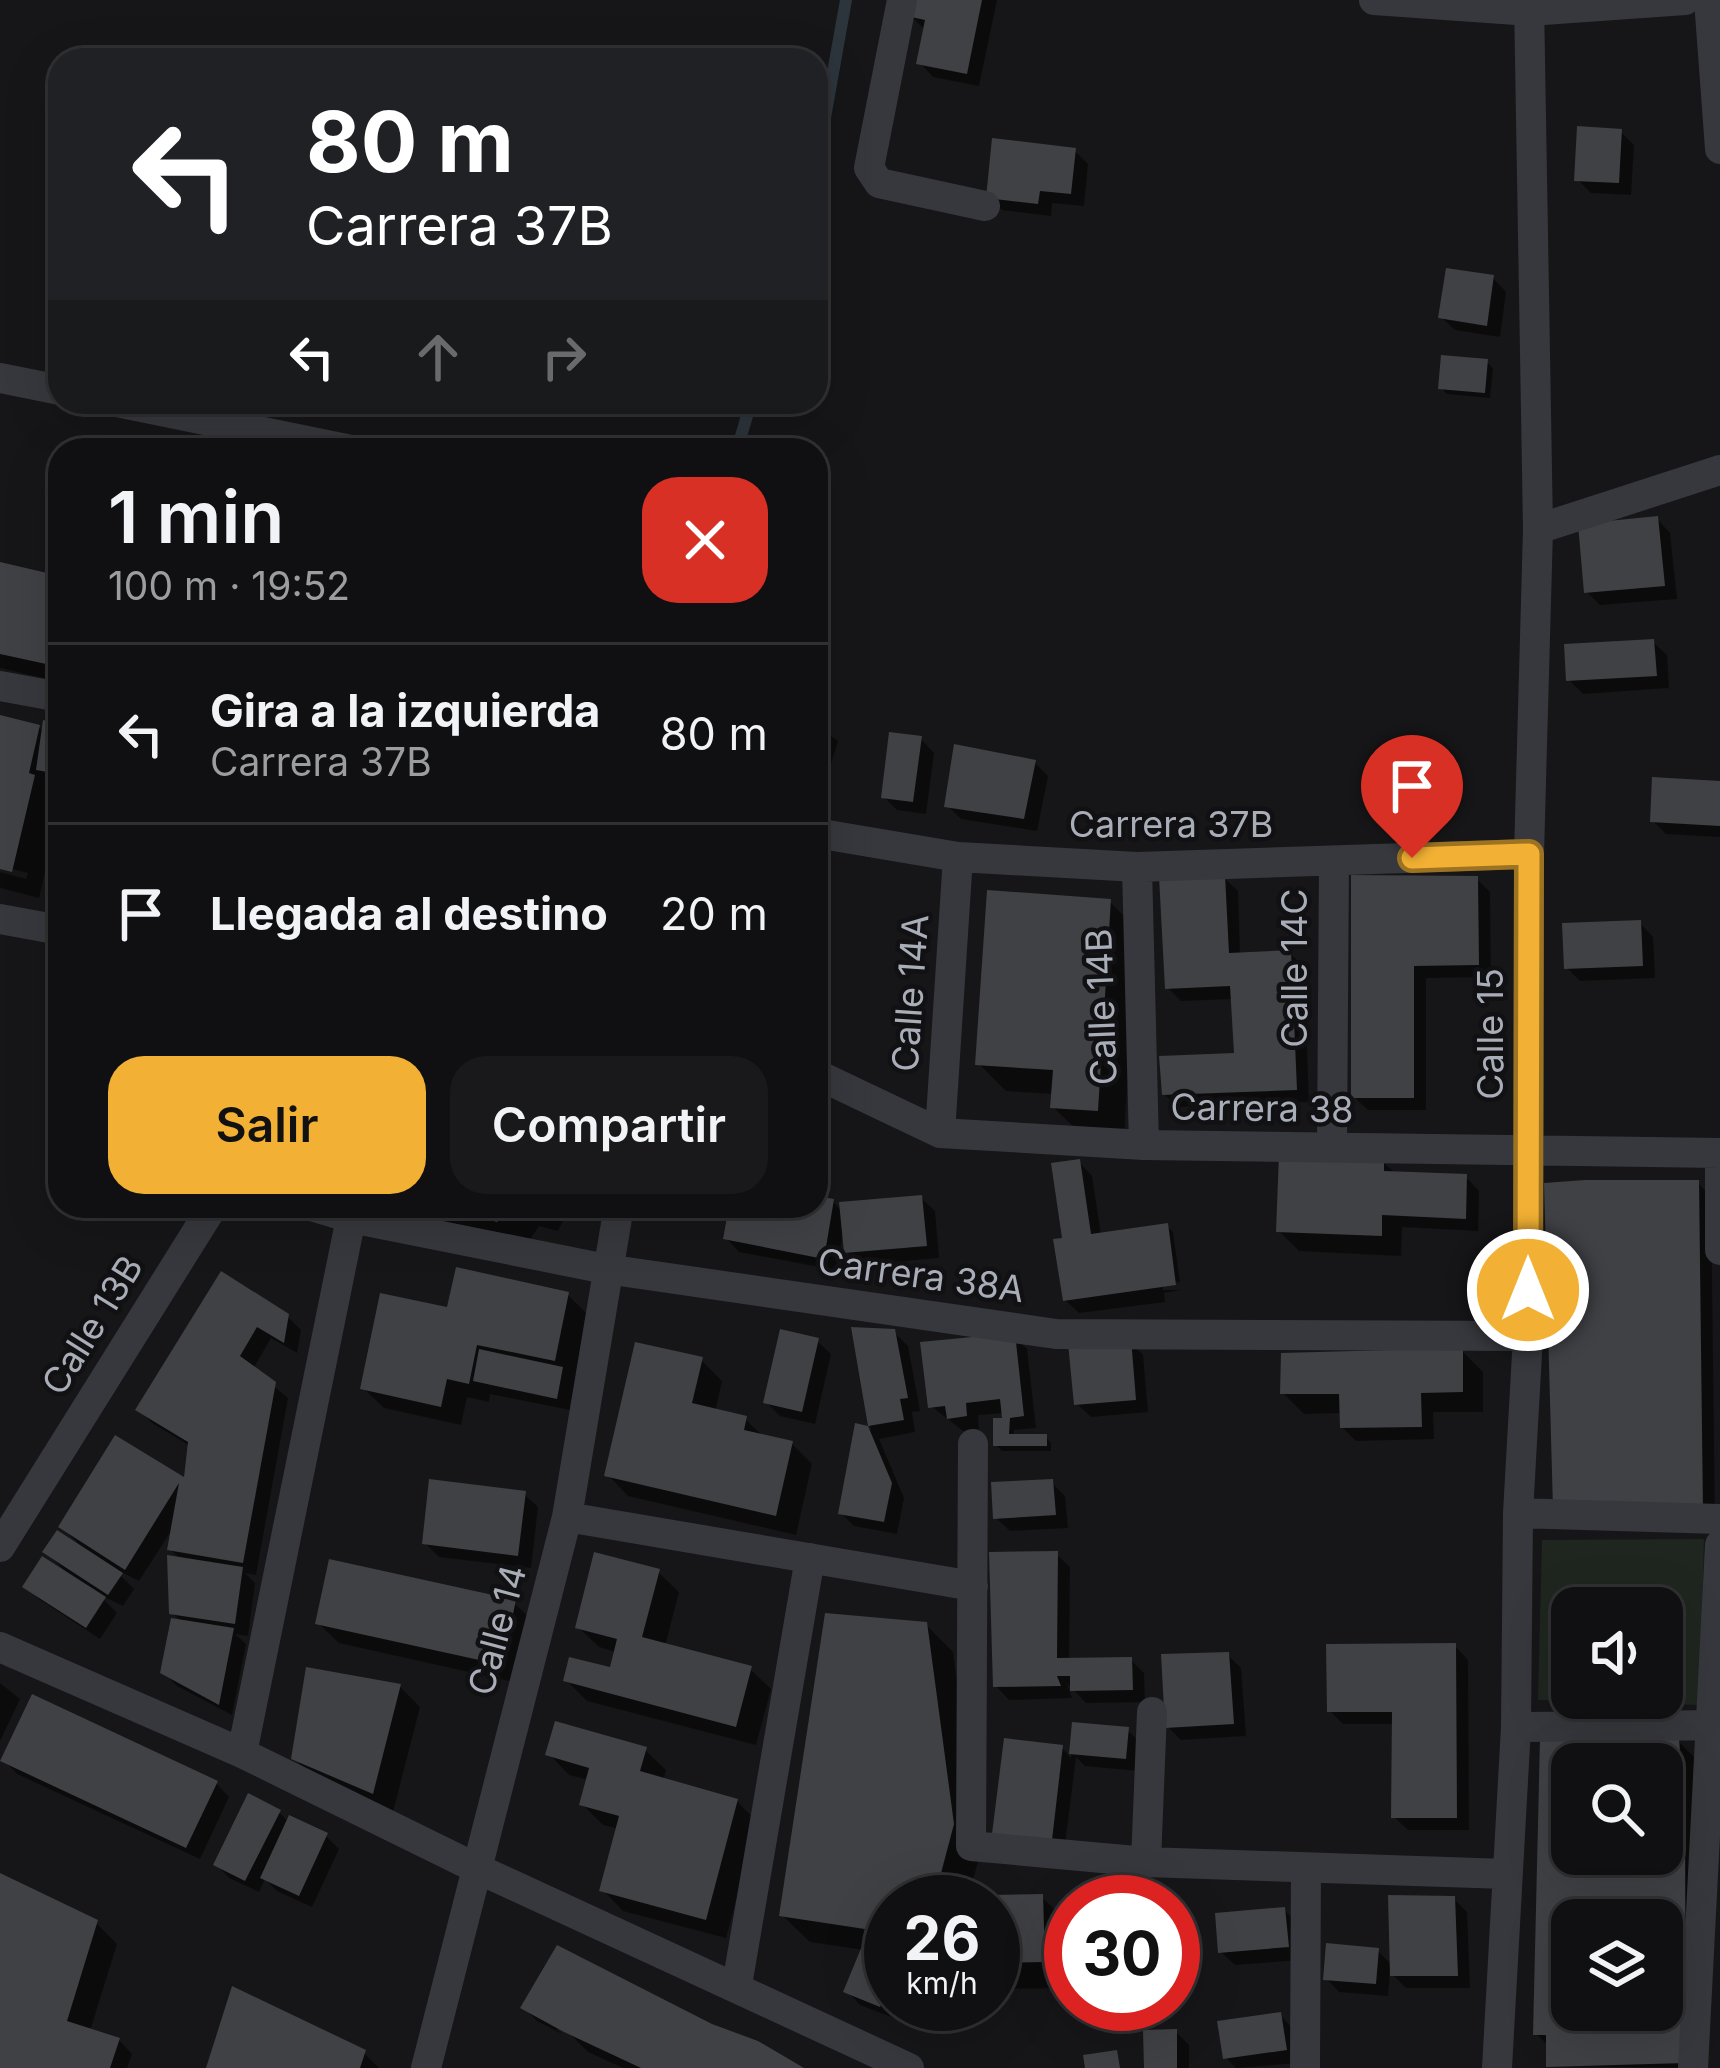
<!DOCTYPE html>
<html lang="es">
<head>
<meta charset="utf-8">
<style>
  body { margin:0; font-family:Inter,sans-serif; background:#19191b; color:#f1f3f6; height:100vh; display:flex; flex-direction:column; font-size:45px; white-space:nowrap }
  * { box-sizing:border-box; margin:0 }
  p { font-size:39px; color:#9c9d9f }
  .icon { flex:none; width:66px; height:66px; fill:none; stroke:currentColor; stroke-width:2; stroke-linecap:round; stroke-linejoin:round }
  .map { position:relative; flex:1; overflow:hidden }
  .sheet { position:absolute; left:48px; top:438px; width:780px; height:780px; display:flex; flex-direction:column; background:#101012; border-radius:36px; box-shadow:0 12px 48px #0002,0 0 0 3px #303032 }
  .sheet>* { flex:none }
  .top-card { position:absolute; left:48px; top:48px; width:780px; height:366px; border-radius:36px; box-shadow:0 12px 48px #0002,0 0 0 3px #303032; background:#202124; color:#fff; overflow:hidden }
  .controls { position:absolute; left:1551px; top:1587px; display:grid; gap:24px }
  .controls a { display:grid; place-items:center; width:132px; height:132px; border-radius:24px; background:#101012; box-shadow:0 12px 48px #0002,0 0 0 3px #303032; font-size:60px }
  .speed { position:absolute; left:864px; top:1875px; display:flex; gap:24px; font-size:60px; font-weight:700; text-align:center }
  .speed>* { display:grid; place-content:center; width:156px; height:156px; border-radius:50%; background:#101012; box-shadow:0 12px 48px #0002,0 0 0 3px #303032; line-height:1 }
  .speed small { font-size:30px; font-weight:400 }
  .speed .limit { border:18px solid #d22; background:#fff; color:#111 }
  .pin { position:absolute; display:grid; place-items:center; width:102px; height:102px; color:#fff; margin:-123px -51px; border-radius:50% 50% 50% 0; rotate:-45deg; box-shadow:0 0 12px #0007 }
  .pin .icon { rotate:45deg }
  .me { position:absolute; width:132px; margin:-66px; rotate:0deg; stroke-linejoin:round; filter:drop-shadow(0 0 9px #0008) }
  .turn { display:flex; align-items:center; gap:42px; height:252px; padding:0 60px; font-size:54px }
  .turn .icon { width:156px; height:156px; stroke-width:2.5 }
  .turn b { display:block; font-size:84px; line-height:102px }
  .lanes { display:flex; align-items:center; height:114px; padding:0 60px; background:#0003; justify-content:center; gap:60px; direction:ltr }
  .lanes .off { opacity:.35 }
  .round { display:grid; place-items:center; flex:none; width:126px; height:126px; border-radius:36px; background:#19191b }
  .head { display:flex; align-items:center; justify-content:space-between; height:204px; padding:0 60px }
  h1 { font-size:72px; font-weight:600; line-height:90px }
  .button { display:flex; gap:24px; margin-top:auto; padding:24px 60px }
  .button a { flex:1; height:138px; border-radius:36px; background:#f2b134; color:#111; font-size:48px; font-weight:600; line-height:138px; text-align:center }
  .button a+a { background:#19191b; color:#f1f3f6 }
  ul { padding:0; list-style:none }
  li { display:flex; align-items:center; gap:36px; height:180px; padding:0 60px; border-top:3px solid #303032 }
  li div { flex:1 }
  li b { display:block; font-size:45px }
  li em { font-style:normal }
  .map>svg:first-child { display:block }
  .green { fill:#1e261f; fill-rule:evenodd }
  .shadow { fill:#0007; fill-rule:evenodd }
  .lines { fill:none; stroke-linecap:round; stroke-linejoin:round }
  .stream { stroke:#2c353c; stroke-width:12 }
  .building { fill:#404145; fill-rule:evenodd }
  .minor { stroke:#37383d; stroke-width:30 }
  .route-casing { stroke:#9d7322; stroke-width:30 }
  .route { stroke:#f2b134; stroke-width:21 }
  .labels { text-anchor:middle; dominant-baseline:central; stroke-width:9; stroke-linejoin:round; paint-order:stroke }
  .street-label { font-size:36px; fill:#a8adb8; stroke:#111113 }
</style>
</head>
<body>
<div class="map">
<svg width="1720" height="2068" viewBox="0 0 1720 2068">
  <rect width="100%" height="100%" fill="#161618"/>
  <path class="green" d="M1704 1539 1700 1705 1538 1700 1542 1540ZM1572 1608H1662V1698H1572Z"/>
  <path class="shadow" d="M913 0H997L979 86 933 77 920 63 924 29 910 15Z
    M1620 131 1634 145 1631 195 1591 193 1577 179Z
    M1075 151 1088 164 1084 206 1052 203 1051 216 1002 210 989 197Z
    M1493 278 1506 292 1500 337 1455 330 1441 317Z
    M1487 362 1493 368 1490 398 1447 394 1441 388Z
    M1657 519 1670 533 1677 599 1600 605 1587 592Z
    M0 566 60 579V682L0 668Z
    M1653 642 1667 655 1669 688 1583 694 1569 680Z
    M0 718 39 727 44 733 60 726V784L56 800 60 808 39 898 0 888V872L26 879 28 873 0 866Z
    M816 725 838 741 818 806 816 805Z
    M921 739 934 753 926 814 897 810 884 797Z
    M1035 763 1048 776 1037 831 961 819 948 806Z
    M1720 784V837L1666 834 1653 821Z
    M60 842V877L53 870Z
    M1224 878 1238 891 1240 955 1290 953 1304 967 1309 1102 1178 1107 1164 1094 1237 1056 1234 999 1181 1001 1168 988Z
    M1354 878 1477 879 1490 892 1491 977 1426 978V1110H1368L1354 1097Z
    M1110 902 1137 929 1124 1137 1081 1134 1053 1107 1054 1094 1006 1091 979 1064Z
    M1640 923 1653 937 1655 978 1580 981 1567 968Z
    M1079 1162 1092 1176 1101 1235 1167 1226 1173 1232 1180 1282 1163 1284V1290H1181L1164 1293 1165 1302 1079 1313 1065 1300V1240Z
    M1383 1162 1396 1174 1466 1177 1479 1191 1478 1231 1402 1227 1401 1256 1299 1251 1279 1231Z
    M1698 1183 1711 1197 1715 1523 1569 1521Z
    M921 1198 935 1211 939 1258 860 1265 846 1251 843 1234 836 1270 739 1252 726 1238 732 1206H816V1199L833 1202 843 1212Z
    M423 1206H570L558 1231 539 1226 525 1247 458 1229Z
    M222 1276 287 1316 301 1330 297 1353 271 1338 253 1369 288 1398 256 1575 245 1573 255 1583 248 1636 235 1634 246 1644 232 1715 177 1686 163 1672 182 1622 172 1613 182 1561 170 1549 175 1525 139 1581 113 1568 134 1589 123 1606 98 1594 117 1613 100 1639 39 1599 26 1586 65 1571 46 1552 79 1544 61 1527 116 1439 186 1482 190 1446 152 1423 139 1409Z
    M568 1295 588 1315 570 1410 490 1394 489 1402 467 1397 461 1425 384 1408 363 1388 450 1311Z
    M854 1330 894 1332 908 1346 920 1411 912 1412 915 1432 879 1439 904 1498 897 1534 854 1526 841 1513 858 1427 871 1430Z
    M1013 1336 1027 1349 1036 1428 1014 1430V1437H1046L1051 1443V1451H1002L996 1445 1004 1413 978 1415 979 1429 963 1431 931 1406Z
    M817 1341 831 1354 815 1424 780 1416 766 1402Z
    M1130 1341 1143 1355 1148 1412 1091 1417 1077 1404Z
    M1462 1351 1483 1372V1412H1433L1434 1439 1356 1441 1342 1427V1413L1304 1414 1283 1393Z
    M701 1360 722 1381 715 1412 745 1419 764 1437 792 1444 812 1464 796 1535 628 1496 608 1475Z
    M1052 1483 1065 1496 1068 1528 1010 1531 996 1518Z
    M524 1494 538 1507 531 1568 439 1557 425 1543Z
    M1056 1554 1070 1567 1069 1661 1131 1660 1144 1673 1145 1702 1086 1703 1067 1683 1072 1698 1009 1700 996 1686Z
    M658 1572 679 1592 665 1646 750 1669 771 1689 756 1745 587 1701 566 1680 612 1671 616 1652 599 1647 578 1627Z
    M514 1603 535 1623 522 1684 339 1643 318 1623Z
    M926 1625 953 1652 980 1854 968 1898 1042 1897 1069 1924 1071 1988 993 1989V1902H891V1954L873 1952 891 1962V2004H900L894 2018 860 2005 847 1991 864 1950 810 1942 782 1915Z
    M1455 1646 1468 1660 1469 1830H1408L1394 1817 1395 1724H1343L1330 1711Z
    M1228 1655 1241 1668 1246 1736 1181 1740 1168 1727Z
    M0 1683 20 1699 0 1741Z
    M400 1687 420 1707 393 1812 315 1779 294 1758Z
    M1074 1725 1127 1730 1141 1743 1139 1771 1085 1766 1076 1757 1063 1861 1007 1854 1062 1748 1071 1758Z
    M1543 1741H1678L1705 1768 1698 2068 1549 2066V2046L1536 2034ZM1572 1764H1662V1854H1572ZM1572 1920H1662V2010H1572Z
    M645 1750 666 1770 663 1781 737 1801 757 1822 726 1938 623 1911 603 1890 619 1829 603 1825 582 1804 589 1780 569 1775 549 1754Z
    M4 1760 216 1783 229 1797 200 1859 17 1774Z
    M279 1812 289 1823 326 1836 339 1849 312 1907 277 1891 265 1879 259 1892 229 1878 216 1864Z
    M0 1876 96 1923 117 1944 90 2031 119 2040 132 2054 127 2068H0Z
    M1454 1899 1467 1912 1470 1988H1406L1390 1972 1388 1996 1339 1992 1326 1978 1378 1951 1393 1966Z
    M1173 1902 1188 1916 1180 1968 1173 1966Z
    M1284 1910 1298 1923 1301 1960 1235 1965 1221 1952Z
    M524 2008 797 2068H623L588 2052 565 2029H556L562 2034 537 2021Z
    M1280 2015 1293 2029 1299 2063 1236 2068 1226 2058Z
    M1176 2032 1189 2045V2068H1147Z
    M364 2053 379 2068H209Z"/>
  <g class="lines">
    <path class="stream" d="M816 168 846 0
      M737 450 751 402"/>
  </g>
  <path class="building" d="M910 0H982L967 74 916 64 925 20 907 16Z
    M1577 126 1622 129 1619 183 1574 181Z
    M992 138 1076 148 1071 194 1040 191 1038 204 986 198Z
    M1446 268 1494 275 1487 326 1438 318Z
    M1441 355 1488 359 1485 393 1438 389Z
    M1658 516 1665 586 1584 593 1578 524Z
    M0 562 60 576V667L0 654Z
    M1654 639 1657 676 1566 681 1564 644Z
    M0 715 40 725 29 773 35 775 12 872 0 869Z
    M43 720 60 723V774L36 770Z
    M889 732 922 736 913 802 881 798Z
    M954 744 1036 760 1024 819 944 807Z
    M1652 777 1720 781V826L1650 822Z
    M1225 875 1229 953 1291 950 1297 1090 1162 1095 1159 1056 1234 1053 1230 986 1165 989 1159 877Z
    M1351 875 1478 876 1479 965 1414 966V1098H1351Z
    M987 890 1111 899 1098 1111 1050 1108 1053 1070 975 1065Z
    M1641 920 1643 966 1564 969 1562 923Z
    M1279 1154 1384 1159V1171L1467 1174 1466 1219 1382 1215V1236L1276 1232Z
    M1080 1159 1091 1234 1168 1223 1176 1285 1063 1301 1053 1239 1062 1238 1051 1163Z
    M1585 1180H1699L1703 1511 1553 1509 1544 1183Z
    M922 1195 927 1246 844 1253 839 1202Z
    M816 1196 834 1199 824 1259 723 1239 729 1206H816Z
    M444 1206H508L497 1222Z
    M456 1267 569 1292 555 1361 477 1345 469 1384 447 1379 441 1407 360 1389 380 1293 447 1307Z
    M221 1271 289 1314 284 1343 257 1327 240 1356 276 1382 243 1563 167 1550 179 1483 125 1570 58 1527 115 1435 184 1477 188 1442 135 1410Z
    M851 1327 895 1329 908 1398 900 1399 904 1420 868 1426Z
    M780 1329 819 1338 802 1412 763 1403Z
    M1015 1333 1024 1416 1010 1418 1009 1434H1047V1446H993V1418H1002L1000 1399 966 1403 967 1416 947 1419 945 1406 928 1408 920 1342Z
    M1131 1338 1136 1400 1074 1405 1068 1343Z
    M635 1342 703 1357 692 1403 747 1416 744 1430 793 1441 776 1516 604 1476Z
    M1463 1348V1392L1421 1393 1422 1427 1340 1428 1339 1394H1280L1281 1353Z
    M479 1349 563 1367 557 1399 473 1381Z
    M855 1423 868 1426 892 1483 884 1522 838 1514Z
    M429 1479 526 1491 518 1556 422 1544Z
    M1053 1479 1056 1515 993 1519 991 1482Z
    M57 1530 123 1573 108 1595 42 1552Z
    M1058 1551 1057 1658 1132 1657 1133 1690 1070 1691V1676H1057L1061 1686 993 1687 989 1552Z
    M594 1552 660 1569 642 1637 752 1666 736 1727 563 1681 569 1657 610 1667 617 1639 575 1628Z
    M167 1555 243 1567 235 1624 169 1614Z
    M42 1556 106 1597 86 1628 22 1587Z
    M329 1559 516 1600 502 1665 315 1624Z
    M825 1613 927 1622 954 1824 935 1896 1043 1894 1045 1962 993 1963V1902H891V1933L779 1916Z
    M171 1618 234 1628 219 1705 160 1673Z
    M1456 1643 1457 1818H1391L1392 1712H1327L1326 1644Z
    M1229 1652 1234 1724 1165 1728 1161 1654Z
    M306 1667 401 1684 373 1794 291 1759Z
    M32 1694 218 1781 186 1848 0 1761Z
    M555 1721 647 1747 640 1771 738 1799 706 1920 599 1891 619 1816 579 1805 589 1768 545 1755Z
    M1072 1722 1129 1727 1126 1759 1069 1754Z
    M1004 1738 1063 1745 1051 1849 991 1842Z
    M1540 1738H1679L1685 1825 1686 2063 1546 2067V2035H1533ZM1572 1764H1662V1854H1572ZM1572 1920H1662V2010H1572Z
    M248 1793 281 1810 245 1881 213 1865Z
    M289 1815 328 1833 299 1896 260 1878Z
    M0 1873 98 1920 67 2021 120 2038 110 2068H0Z
    M1121 1890 1176 1900V1902H1120Z
    M1388 1895 1455 1896 1458 1976H1390Z
    M1285 1907 1289 1947 1218 1953 1215 1913Z
    M1326 1943 1379 1948 1376 1984 1323 1980Z
    M557 1945 712 2024 758 2041 804 2068H641L564 2032 520 2008Z
    M862 1946 891 1959V1981L880 2007 843 1992Z
    M232 1986 366 2050 360 2068H206Z
    M1281 2012 1287 2050 1223 2059 1217 2021Z
    M1177 2029V2068H1144L1143 2030Z
    M1117 2050 1120 2068H1085L1083 2055Z"/>
  <g class="lines">
    <path class="minor" d="M902 0 869 168 879 183 985 206
      M1374 0 1529 11 1685 0
      M1709 0 1720 149
      M0 378 60 390
      M117 402 351 450
      M1538 529 1720 470
      M0 686 60 697
      M816 833 958 857 1137 867 1529 854
      M1137 867 1144 1145
      M0 919 60 930
      M816 1074 940 1133 1144 1145 1720 1153
      M940 1133 958 857
      M1332 1147 1334 862
      M1720 1153V1250
      M311 1206 351 1218 606 1269 1056 1334 1528 1336
      M973 1444 971 1846 1146 1862 1506 1874
      M1518 1513 1720 1519
      M567 1517 973 1586
      M0 1547 213 1206
      M0 1647 242 1753 476 1868 909 2068
      M1516 1727 1720 1725
      M242 1753 351 1218
      M1146 1862 1152 1712
      M737 1985 810 1558
      M426 2068 567 1517 619 1206
      M1305 2068 1306 1869
      M1497 2068 1516 1727 1518 1513 1528 1336 1529 854 1538 529 1529 0
      M1693 2068 1720 1545"/>
  </g>
  <g class="lines">
    <defs>
      <path id="route" d="M1412 858 1529 854 1528 1290"/>
    </defs>
    <use href="#route" class="route-casing"/>
    <use href="#route" class="route"/>
  </g>
  <g class="labels">
    <g class="street-label">
      <text x="1171" y="824">Carrera 37B</text>
      <text transform="translate(1294 968) rotate(-90)">Calle 14C</text>
      <text transform="translate(910 993) rotate(-86)">Calle 14A</text>
      <text transform="translate(1101 1007) rotate(-92)">Calle 14B</text>
      <text transform="translate(1490 1034) rotate(-90)">Calle 15</text>
      <text transform="translate(1262 1108) rotate(1)">Carrera 38</text>
      <text transform="translate(921 1275) rotate(8)">Carrera 38A</text>
      <text transform="translate(92 1325) rotate(-58)">Calle 13B</text>
      <text transform="translate(497 1630) rotate(-75)">Calle 14</text>
    </g>
  </g>
</svg>
<div class="controls">
<a><svg class="icon" aria-label="sound" viewBox="0 0 24 24"><path d="M4 9h4l5-4v14l-5-4H4zM17 9q2 3 0 6"/></svg></a>
<a><svg class="icon" aria-label="search" viewBox="0 0 24 24"><circle cx="10" cy="10" r="6"/><path d="M15 15l6 6"/></svg></a>
<a><svg class="icon" aria-label="layers" viewBox="0 0 24 24"><path d="M12 4l9 5-9 5-9-5zM3 14l9 5 9-5"/></svg></a>
</div>
<div class="speed"><div>26<small>km/h</small></div><div class="limit">30</div></div>
<div class="pin" style="left:1412px;top:858px;background:#d93025"><svg class="icon" aria-label="arrive" viewBox="0 0 24 24"><path d="M6 21V4h12l-3 4 3 4H6"/></svg></div>
<svg class="me" style="left:1528px;top:1290px" viewBox="-20 -20 40 40"><circle r="17" fill="#f2b134" stroke="#fff" stroke-width="3"/><path d="M0-11L8 9 0 5-8 9z" fill="#fff"/></svg>
<div class="top-card">
<div class="turn"><svg class="icon" aria-label="left" viewBox="0 0 24 24"><path d="M17 20v-9H6M10 6l-5 5 5 5"/></svg><div><b>80 m</b>Carrera 37B</div></div>
<div class="lanes"><svg class="icon" aria-label="left" viewBox="0 0 24 24"><path d="M17 20v-9H6M10 6l-5 5 5 5"/></svg><svg class="icon off" aria-label="ahead" viewBox="0 0 24 24"><path d="M12 20V5M6 11l6-6 6 6"/></svg><svg class="icon off" aria-label="right" viewBox="0 0 24 24"><path d="M7 20v-9h11M14 6l5 5-5 5"/></svg></div>
</div>
<section class="sheet">
<div class="head"><div><h1>1 min</h1><p>100 m · 19:52</p></div><a class="round" style="background:#d93025;color:#fff"><svg class="icon" aria-label="close" viewBox="0 0 24 24"><path d="M6 6l12 12M18 6L6 18"/></svg></a></div>
<ul>
<li><svg class="icon" aria-label="left" viewBox="0 0 24 24"><path d="M17 20v-9H6M10 6l-5 5 5 5"/></svg><div><b>Gira a la izquierda</b><p>Carrera 37B</p></div><em>80 m</em></li>
<li><svg class="icon" aria-label="arrive" viewBox="0 0 24 24"><path d="M6 21V4h12l-3 4 3 4H6"/></svg><div><b>Llegada al destino</b></div><em>20 m</em></li>
</ul>
<div class="button"><a>Salir</a><a>Compartir</a></div>
</section>
</div>
</body>
</html>
